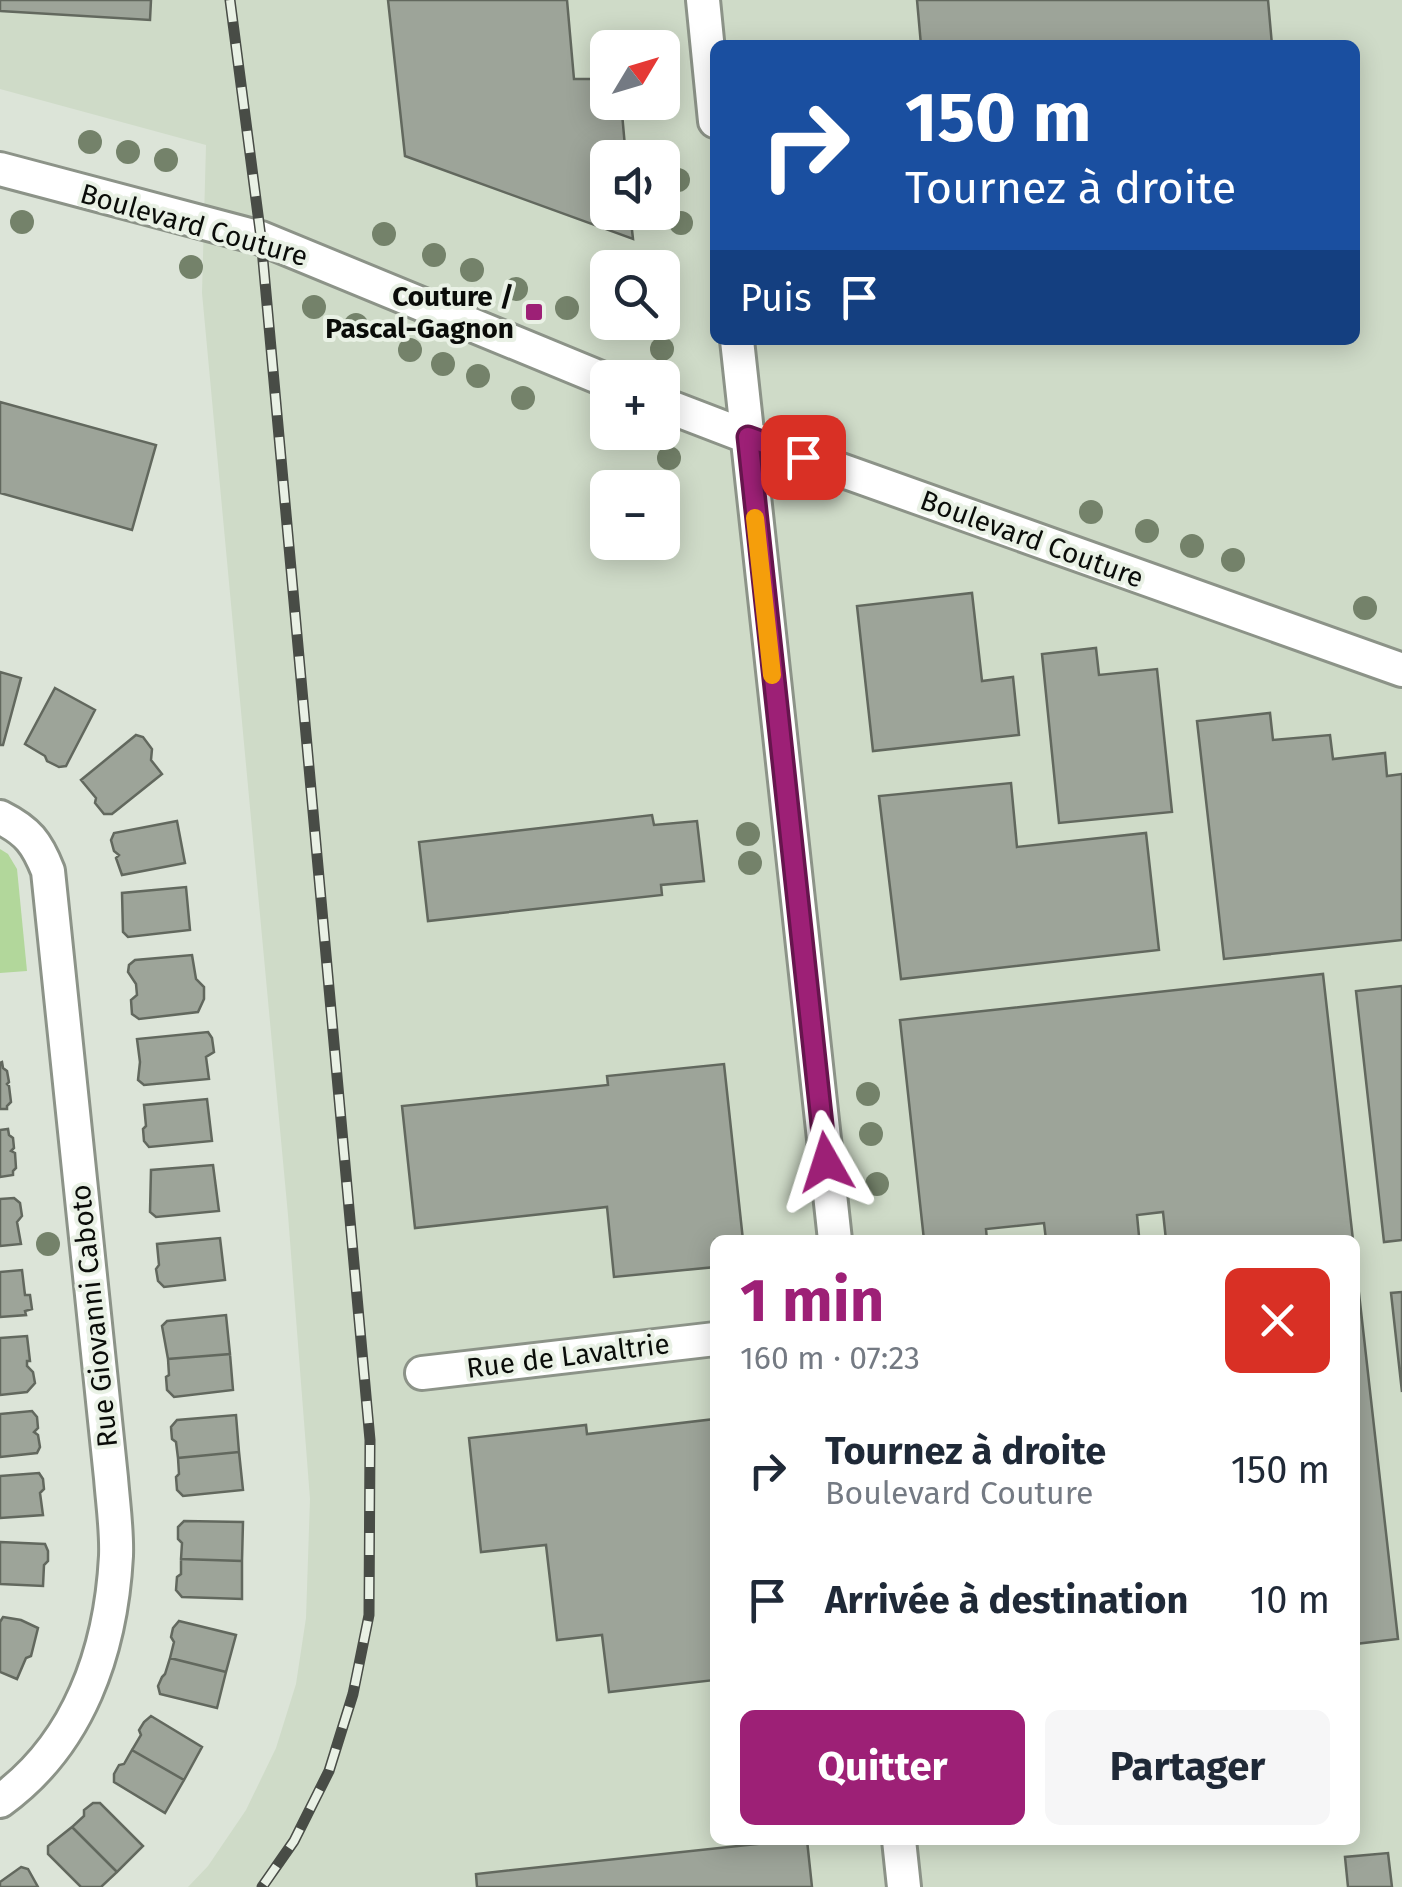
<!DOCTYPE html>
<html lang="fr">
<head>
<meta charset="utf-8">
<style>
  body { margin:0; font-family:"Fira Sans",sans-serif; background:#f6f6f7; color:#1f2937; height:100vh; display:flex; flex-direction:column; font-size:38px; white-space:nowrap }
  * { box-sizing:border-box; margin:0 }
  p { font-size:32px; color:#747a83 }
  .icon { flex:none; width:55px; height:55px; fill:none; stroke:currentColor; stroke-width:2; stroke-linecap:round; stroke-linejoin:round }
  .map { position:relative; flex:1; overflow:hidden }
  .details { position:absolute; left:710px; top:1235px; width:650px; height:610px; display:flex; flex-direction:column; background:#fff; border-radius:15px; box-shadow:0 5px 25px #0003 }
  .details>* { flex:none }
  .guide { position:absolute; left:710px; top:40px; width:650px; height:305px; border-radius:15px; box-shadow:0 5px 25px #0003; background:#1a4fa0; color:#fff; overflow:hidden }
  .needle { width:65px; rotate:52deg }
  .controls { position:absolute; left:590px; top:30px; display:grid; gap:20px }
  .controls a { display:grid; place-items:center; width:90px; height:90px; border-radius:15px; background:#fff; box-shadow:0 5px 25px #0003; font-size:50px }
  .pin { position:absolute; display:grid; place-items:center; width:85px; height:85px; color:#fff; margin:-42px; border-radius:20px; box-shadow:0 5px 15px #0006 }
  .me { position:absolute; width:110px; margin:-55px; rotate:354deg; stroke-linejoin:round; filter:drop-shadow(0 0 8px #0008) }
  .turn { display:flex; align-items:center; gap:35px; height:210px; padding:0 30px; font-size:45px }
  .turn .icon { width:130px; height:130px; stroke-width:2.5 }
  .turn b { display:block; font-size:70px; line-height:85px }
  .then { display:flex; align-items:center; height:95px; padding:0 30px; background:#0003; gap:20px; font-size:38px }
  .round { display:grid; place-items:center; flex:none; width:105px; height:105px; border-radius:15px; background:#f6f6f7 }
  .head { display:flex; align-items:center; justify-content:space-between; height:170px; padding:0 30px }
  h1 { font-size:60px; font-weight:700; line-height:75px; color:#9d2076 }
  .button { display:flex; gap:20px; margin-top:auto; padding:20px 30px }
  .button a { flex:1; height:115px; border-radius:15px; background:#9d2076; color:#fff; font-size:40px; font-weight:700; line-height:115px; text-align:center }
  .button a+a { background:#f6f6f7; color:#1f2937 }
  ul { padding:0; list-style:none }
  li { display:flex; align-items:center; gap:30px; height:130px; padding:0 30px }
  li div { flex:1 }
  li b { display:block; font-size:38px }
  li em { font-style:normal }
  .map>svg:first-child { display:block }
  .built { fill:#cfdbc8; fill-rule:evenodd }
  .green { fill:#b2d79b }
  .building { fill:#9da499; stroke:#62685e; stroke-width:2.5 }
  .lines { fill:none; stroke-linecap:round; stroke-linejoin:round }
  .minor-casing { stroke:#8c9388; stroke-width:38 }
  .minor { stroke:#fff; stroke-width:32 }
  .rail-casing { stroke:#484c46; stroke-width:11 }
  .rail { stroke:#e9f1e5; stroke-width:8; stroke-dasharray:22; stroke-linecap:butt }
  .tree { fill:#74826a }
  .route-casing { stroke:#66154d; stroke-width:25 }
  .route { stroke:#9d2076; stroke-width:18 }
  .slow { stroke:#f59e0b; stroke-width:18 }
  .poi-dot { fill:#9d2076; stroke:#e9f1e5; stroke-width:4 }
  .labels { text-anchor:middle; dominant-baseline:central; stroke-width:8; stroke-linejoin:round; paint-order:stroke }
  .street-label { font-size:28px; fill:#0a0c09; stroke:#e9f1e5 }
  .poi-label { font-size:28px; font-weight:bold; fill:#0a0c09; stroke:#e9f1e5; text-anchor:end }
</style>
</head>
<body>
<div class="map">
<svg width="1402" height="1887" viewBox="0 0 1402 1887">
  <rect width="100%" height="100%" fill="#dce4d8"/>
  <path class="built" d="M0 0H1402V1887H188L208 1866 246 1810 276 1748 296 1684 306 1618 310 1499 288 1215 202 293 206 145 0 89ZM715 45H1355V340H715ZM608 48H662V102H608ZM608 158H662V212H608ZM608 268H662V322H608ZM608 378H662V432H608ZM608 488H662V542H608ZM715 1240H1355V1840H715Z"/>
  <path class="green" d="M0 849 8 854 17 869 27 971 0 973Z"/>
  <path class="building" d="M0 0H151L150 20 0 11Z
    M388 0H567L574 79H608V102H621L626 158H608V212H630L633 239 405 156Z
    M917 0H1268L1272 45H921Z
    M0 402 156 445 132 530 0 493Z
    M972 593 982 681 1013 677 1019 735 873 751 857 606Z
    M1096 648 1099 675 1157 669 1172 812 1059 823 1042 654Z
    M0 672 21 678 3 745H0Z
    M55 688 95 710 66 766 59 767 47 761 45 756 25 744Z
    M1270 713 1273 740 1330 735 1333 759 1385 753 1387 776 1402 774V940L1224 959 1197 721Z
    M136 735 143 737 152 749 151 760 162 774 112 814H104L95 803 96 798 81 780Z
    M1011 783 1017 847 1146 833 1159 950 901 979 879 796Z
    M652 815 654 825 697 821 704 881 661 885 662 895 428 921 419 842Z
    M177 821 185 863 122 875 116 858 119 855 114 851 111 840 114 833Z
    M186 887 190 930 128 937 123 932 122 893Z
    M192 955 196 979 204 987V999L198 1012 139 1019 132 1014 131 1000 137 995 136 984 128 972 129 965 135 960Z
    M1323 974 1353 1240H1166L1163 1212 1137 1215 1139 1236 1105 1240H1046L1044 1223 986 1229 987 1240H924L900 1020Z
    M1402 986V1240L1384 1242 1356 991Z
    M208 1032 212 1038 214 1052 206 1057 209 1079 144 1085 138 1080 140 1062 137 1039Z
    M2 1062 3 1068 7 1071 9 1082 7 1084 9 1086 11 1102 7 1106V1109H0V1063Z
    M724 1064 743 1240H715V1267L614 1277 607 1207 415 1228 402 1106 608 1085 607 1076Z
    M207 1099 212 1141 149 1147 144 1141 143 1129 146 1126 144 1105Z
    M8 1129 9 1135 13 1138 14 1148 11 1151 15 1153 16 1168 13 1171V1175L0 1177V1130Z
    M213 1165 219 1211 156 1217 150 1212 151 1170Z
    M14 1198 20 1203 22 1216 17 1222 21 1244 0 1246V1199Z
    M220 1238 225 1280 164 1287 158 1281 156 1269 159 1265 157 1244Z
    M1355 1258 1398 1639 1355 1644Z
    M22 1270 25 1295H30L32 1309 25 1311 26 1315 0 1317V1272Z
    M1402 1292V1392L1391 1293Z
    M226 1315 230 1354 168 1359 162 1326 167 1321Z
    M27 1336 30 1361H27V1366L33 1372 35 1383 27 1392 0 1395V1338Z
    M230 1354 233 1390 174 1397 167 1390 166 1377 169 1375 168 1359Z
    M32 1411 37 1417 38 1428 34 1432 38 1435 40 1447 37 1453 0 1457V1414Z
    M236 1415 239 1452 178 1458 176 1442 172 1439 171 1427 177 1420Z
    M715 1419V1680L609 1692 602 1635 557 1640 546 1545 481 1552 469 1438 586 1425 587 1434Z
    M239 1452 243 1490 183 1496 177 1490 176 1477 179 1474 178 1458Z
    M39 1473 43 1479 44 1489 40 1493 43 1515 0 1518V1476Z
    M184 1521 243 1522 242 1561 181 1559 182 1543 178 1539V1527Z
    M0 1542 45 1544 48 1551V1561L44 1565 43 1586 0 1584Z
    M181 1559 242 1561V1599L182 1597 176 1590 177 1577 181 1574Z
    M3 1617 21 1620 38 1628 31 1656 26 1658 17 1679 0 1672V1622Z
    M179 1621 236 1635 226 1672 170 1658 174 1642 171 1637 173 1628Z
    M170 1658 226 1672 217 1708 160 1694 158 1686 162 1677 165 1674Z
    M151 1716 202 1747 184 1780 132 1750 141 1735 139 1730 144 1722Z
    M132 1750 184 1780 165 1813 114 1782V1774L119 1765 124 1764Z
    M93 1803H100L143 1846 117 1872 72 1827 84 1816V1810Z
    M72 1827 117 1872 101 1887H81L48 1854V1846Z
    M794 1840H807L812 1887H477L476 1874Z
    M1388 1853 1392 1887H1348L1345 1857Z
    M21 1867 28 1869 38 1887H0V1882Z"/>
  <g class="lines">
    <defs>
      <path id="minor" d="M703 0 715 121
        M0 169 261 238 608 381
        M737 340 835 1240
        M662 404 748 437 1402 670
        M0 817C28 831 37 843 48 871L111 1478C113 1504 117 1530 116 1556 111 1651 79 1744 0 1801
        M422 1373 715 1339
        M899 1840 904 1887"/>
    </defs>
    <use href="#minor" class="minor-casing"/>
    <use href="#minor" class="minor"/>
    <defs>
      <path id="rail" d="M230 0 261 238 370 1440 369 1615 353 1694 329 1771 294 1841 262 1887"/>
    </defs>
    <use href="#rail" class="rail-casing"/>
    <use href="#rail" class="rail"/>
  </g>
  <g class="tree">
    <circle cx="90" cy="142" r="12"/>
    <circle cx="128" cy="152" r="12"/>
    <circle cx="166" cy="160" r="12"/>
    <circle cx="678" cy="180" r="12"/>
    <circle cx="22" cy="222" r="12"/>
    <circle cx="681" cy="223" r="12"/>
    <circle cx="384" cy="234" r="12"/>
    <circle cx="434" cy="255" r="12"/>
    <circle cx="191" cy="267" r="12"/>
    <circle cx="472" cy="270" r="12"/>
    <circle cx="516" cy="289" r="12"/>
    <circle cx="314" cy="307" r="12"/>
    <circle cx="567" cy="308" r="12"/>
    <circle cx="356" cy="325" r="12"/>
    <circle cx="662" cy="349" r="12"/>
    <circle cx="410" cy="350" r="12"/>
    <circle cx="443" cy="364" r="12"/>
    <circle cx="478" cy="376" r="12"/>
    <circle cx="523" cy="398" r="12"/>
    <circle cx="669" cy="458" r="12"/>
    <circle cx="1091" cy="512" r="12"/>
    <circle cx="1147" cy="531" r="12"/>
    <circle cx="1192" cy="546" r="12"/>
    <circle cx="1233" cy="560" r="12"/>
    <circle cx="1365" cy="608" r="12"/>
    <circle cx="748" cy="834" r="12"/>
    <circle cx="750" cy="863" r="12"/>
    <circle cx="868" cy="1094" r="12"/>
    <circle cx="871" cy="1134" r="12"/>
    <circle cx="877" cy="1184" r="12"/>
    <circle cx="48" cy="1244" r="12"/>
  </g>
  <g class="lines">
    <defs>
      <path id="route" d="M803 457 748 437 826 1162"/>
    </defs>
    <use href="#route" class="route-casing"/>
    <use href="#route" class="route"/>
    <path class="slow" d="M755 518 772 675"/>
  </g>
  <rect class="poi-dot" x="524" y="302" width="20" height="20" rx="5"/>
  <g class="labels">
    <g class="street-label">
      <text transform="translate(194 225) rotate(16)">Boulevard Couture</text>
      <text transform="translate(1032 539) rotate(20)">Boulevard Couture</text>
      <text transform="translate(94 1316) rotate(-96)">Rue Giovanni Caboto</text>
      <text transform="translate(568 1356) rotate(-7)">Rue de Lavaltrie</text>
    </g>
    <g class="poi-label">
      <text x="514" y="296">Couture /<tspan x="514" dy="32">Pascal-Gagnon</tspan></text>
    </g>
  </g>
</svg>
<div class="controls">
<a><svg class="needle" viewBox="-14 -14 28 28"><path d="M0-13l5 13h-10z" fill="#e53935"/><path d="M0 13l5-13h-10z" fill="#747a83"/></svg></a>
<a><svg class="icon" aria-label="sound" viewBox="0 0 24 24"><path d="M4 9h4l5-4v14l-5-4H4zM17 9q2 3 0 6"/></svg></a>
<a><svg class="icon" aria-label="search" viewBox="0 0 24 24"><circle cx="10" cy="10" r="6"/><path d="M15 15l6 6"/></svg></a>
<a>+</a>
<a>−</a>
</div>
<div class="pin" style="left:803px;top:457px;background:#d93025"><svg class="icon" aria-label="arrive" viewBox="0 0 24 24"><path d="M6 21V4h12l-3 4 3 4H6"/></svg></div>
<svg class="me" style="left:826px;top:1162px" viewBox="-20 -20 40 40"><path d="M0-17L14 15 0 8-14 15z" fill="#9d2076" stroke="#fff" stroke-width="4"/></svg>
<div class="guide">
<div class="turn"><svg class="icon" aria-label="right" viewBox="0 0 24 24"><path d="M7 20v-9h11M14 6l5 5-5 5"/></svg><div><b>150 m</b>Tournez à droite</div></div>
<div class="then">Puis<svg class="icon" aria-label="arrive" viewBox="0 0 24 24"><path d="M6 21V4h12l-3 4 3 4H6"/></svg></div>
</div>
<section class="details">
<div class="head"><div><h1>1 min</h1><p>160 m · 07:23</p></div><a class="round" style="background:#d93025;color:#fff"><svg class="icon" aria-label="close" viewBox="0 0 24 24"><path d="M6 6l12 12M18 6L6 18"/></svg></a></div>
<ul>
<li><svg class="icon" aria-label="right" viewBox="0 0 24 24"><path d="M7 20v-9h11M14 6l5 5-5 5"/></svg><div><b>Tournez à droite</b><p>Boulevard Couture</p></div><em>150 m</em></li>
<li><svg class="icon" aria-label="arrive" viewBox="0 0 24 24"><path d="M6 21V4h12l-3 4 3 4H6"/></svg><div><b>Arrivée à destination</b></div><em>10 m</em></li>
</ul>
<div class="button"><a>Quitter</a><a>Partager</a></div>
</section>
</div>
</body>
</html>
